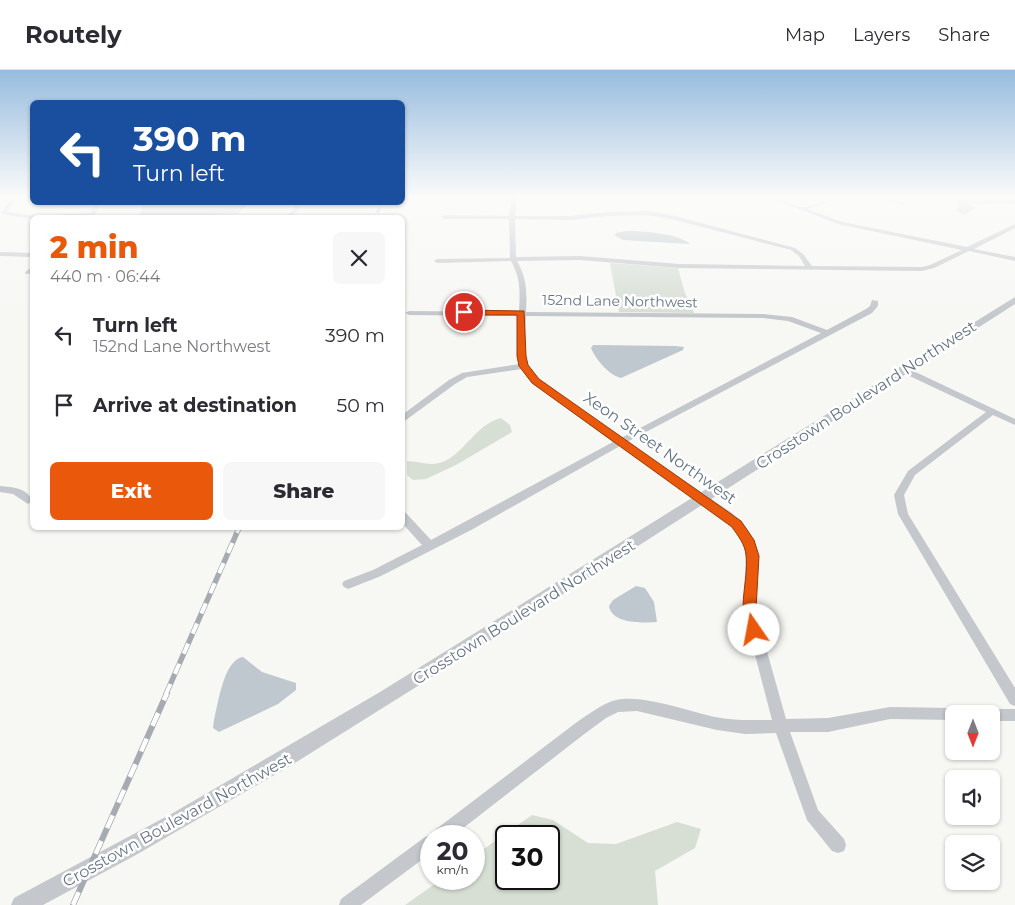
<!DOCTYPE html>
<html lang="en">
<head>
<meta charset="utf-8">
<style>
  body { margin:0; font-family:Montserrat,sans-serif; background:#f7f7f7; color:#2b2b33; height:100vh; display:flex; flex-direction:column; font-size:19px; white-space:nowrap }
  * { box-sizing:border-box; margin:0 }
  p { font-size:16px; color:#7c7c81 }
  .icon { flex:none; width:28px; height:28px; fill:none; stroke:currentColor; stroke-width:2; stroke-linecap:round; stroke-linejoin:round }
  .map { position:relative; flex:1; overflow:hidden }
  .panel { position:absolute; left:30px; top:145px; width:375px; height:315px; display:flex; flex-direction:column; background:#fff; border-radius:8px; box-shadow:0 1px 4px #0004 }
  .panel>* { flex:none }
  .banner { position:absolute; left:30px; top:30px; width:375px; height:105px; border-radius:8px; box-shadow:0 1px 4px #0004; background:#1a4fa0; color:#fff; overflow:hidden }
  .needle { width:32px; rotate:180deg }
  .tools { position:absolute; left:945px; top:635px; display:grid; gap:10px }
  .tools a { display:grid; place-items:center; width:55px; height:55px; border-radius:8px; background:#fff; box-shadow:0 1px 4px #0004; font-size:25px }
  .speed { position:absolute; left:420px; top:755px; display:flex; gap:10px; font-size:25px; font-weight:700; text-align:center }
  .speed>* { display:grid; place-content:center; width:65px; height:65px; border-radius:50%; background:#fff; box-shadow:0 1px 4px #0004; line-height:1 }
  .speed small { font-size:12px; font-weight:400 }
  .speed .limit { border:2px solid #111; border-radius:8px; background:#fff; color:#111 }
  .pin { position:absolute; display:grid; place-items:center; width:42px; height:42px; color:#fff; margin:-21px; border:2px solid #fff; border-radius:50%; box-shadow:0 1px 5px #0007 }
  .me { position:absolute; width:55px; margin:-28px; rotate:348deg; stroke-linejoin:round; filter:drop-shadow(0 0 4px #0008) }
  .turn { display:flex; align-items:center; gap:18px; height:105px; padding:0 20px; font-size:22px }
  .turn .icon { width:65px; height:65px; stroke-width:2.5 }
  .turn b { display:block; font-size:35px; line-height:42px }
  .round { display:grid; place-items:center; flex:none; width:52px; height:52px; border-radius:8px; background:#f7f7f7 }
  .overview { display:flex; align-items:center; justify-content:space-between; height:85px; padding:0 20px }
  h1 { font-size:30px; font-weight:800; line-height:38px; color:#ea580c }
  .action { display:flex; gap:10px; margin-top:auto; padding:10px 20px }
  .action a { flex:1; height:58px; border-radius:8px; background:#ea580c; color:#fff; font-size:20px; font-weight:800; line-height:58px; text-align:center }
  .action a+a { background:#f7f7f7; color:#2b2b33 }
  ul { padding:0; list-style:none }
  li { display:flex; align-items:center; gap:15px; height:70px; padding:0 20px }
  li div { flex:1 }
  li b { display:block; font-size:19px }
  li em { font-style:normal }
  header { display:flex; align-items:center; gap:30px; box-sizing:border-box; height:70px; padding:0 25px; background:#fff; border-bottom:1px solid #e1e1e2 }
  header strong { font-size:24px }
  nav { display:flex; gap:28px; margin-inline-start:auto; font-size:18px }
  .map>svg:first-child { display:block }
  .green { fill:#d7dfd5; fill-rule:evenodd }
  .water { fill:#bfc8ce }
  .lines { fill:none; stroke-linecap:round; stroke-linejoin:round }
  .minor { fill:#c4c7cb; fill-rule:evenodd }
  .tertiary { fill:#c4c7cb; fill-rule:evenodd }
  .rail-far2-casing { stroke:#a6abb2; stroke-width:3 }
  .rail-far1-casing { stroke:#a6abb2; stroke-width:5.5 }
  .rail-casing { stroke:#a6abb2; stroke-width:6 }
  .rail-far2 { stroke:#fff; stroke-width:2; stroke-dasharray:5.5; stroke-linecap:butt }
  .rail-far1 { stroke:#fff; stroke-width:4; stroke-dasharray:11; stroke-linecap:butt }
  .rail { stroke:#fff; stroke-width:4.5; stroke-dasharray:14; stroke-linecap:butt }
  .route { fill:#ea580c; stroke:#983908 }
  .labels { text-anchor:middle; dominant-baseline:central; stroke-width:5; stroke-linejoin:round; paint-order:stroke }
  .far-street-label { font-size:14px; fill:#657486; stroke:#fff }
  .street-label { font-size:16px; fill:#657486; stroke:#fff }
</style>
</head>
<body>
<header>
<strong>Routely</strong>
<nav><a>Map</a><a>Layers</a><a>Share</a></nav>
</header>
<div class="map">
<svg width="1015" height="835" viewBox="0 0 1015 835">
  <rect width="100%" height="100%" fill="#f7f7f4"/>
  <path class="green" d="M610 193 678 198 685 223 694 243 619 242Z
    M501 348 510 355 512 362 456 395 426 409 413 410 407 405V391C417 391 429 396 439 393 462 388 475 354 501 348Z
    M532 745 553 750 588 773 616 774 677 752 701 759 695 778 655 801 658 835H405L442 809H474V786ZM549 766V809H506V766Z"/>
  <path class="water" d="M956 128H1015V134C998 131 983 136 966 133L977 138 965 144 956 141 958 131Z
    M145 132H250V133L237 144 139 147 140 142Z
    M626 161C644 161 677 163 690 174L623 170 615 166 616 163Z
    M593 275 675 276 684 277 683 280 621 308C609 305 596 290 591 278Z
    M636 516 645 518 654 532 657 552C642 553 612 554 609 536L613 530Z
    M243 587 262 602 296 613V620L278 634 219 662 213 658 214 650C218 634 224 589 243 587Z"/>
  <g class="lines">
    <path class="minor" d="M11 128H17L7 142 36 146 90 143 96 132H101L94 148H32V149L2 144 1 143Z
      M511 128H517L515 146H570L608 142 646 141 671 145 795 178 803 184 812 196 922 197 930 195 962 180 838 154 770 128C782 128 791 136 801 137 811 138 828 128 841 128L807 139 842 152 967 177 1015 154V158L974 179 1015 187V191L969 181 934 198 922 201 680 198 580 190 517 191C527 208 527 223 526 242L763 244 792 247 827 260 866 239 870 236 872 230 878 231V236L872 243 627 372 732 443 747 459 752 467 758 486 755 539 786 649 828 648 890 637 954 638 959 640 961 644H954V650L890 649 828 662H790L818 740 844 769 846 775 844 781 838 783 832 781 807 750 776 663 745 664 717 660 637 641 618 642 606 648 583 665 453 766H431V783L361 835H339L341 829 425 767 431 765 433 766 435 760 573 655C586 646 601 634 616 630 642 624 688 641 715 647 734 651 753 650 772 650L743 539 746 486 743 470 724 449 620 376 473 459 381 506 348 519 344 517 342 514 344 511 373 500 422 475 402 453V442L406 443 431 470 613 372 532 313 522 299 467 307 455 314 402 353V345L449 310 462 303 520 294 517 278 519 246 409 245 405 243 409 241 519 242C520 222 521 209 511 191L437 193 434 191 437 189 510 188 509 149H444L441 147 444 145 509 146ZM646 145 671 149 791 180 799 186 805 196 680 194 580 186 516 187 515 149 570 150 608 146ZM526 246 763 248 788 251 821 263 621 368 538 309 528 296 525 278Z
      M879 128H888L906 133 903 135Z
      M296 132H302L298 140 291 148H285L294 138Z
      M0 182 32 183V187L0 186Z
      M32 197V202L29 204H25V202Z
      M899 297H905L1015 349V355L993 345 915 405 904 425 908 444 1015 618V636L1010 634 898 444 894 425 908 401 986 342 899 301Z
      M0 416C12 417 28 418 32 431L28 434 13 424 0 422Z
      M991 639H1015V651H991V644H985L986 641Z"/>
    <path class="tertiary" d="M1015 227V234L515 555 290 696 134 786 43 835H11L14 828 173 743 380 622Z"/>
    <defs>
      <path id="rail-far2" d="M375 148 382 132"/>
      <path id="rail-far1" d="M166 624 239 458"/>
      <path id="rail" d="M73 835 167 623"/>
    </defs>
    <use href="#rail-far2" class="rail-far2-casing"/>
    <use href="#rail-far1" class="rail-far1-casing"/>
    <use href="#rail" class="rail-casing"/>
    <use href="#rail-far2" class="rail-far2"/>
    <use href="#rail-far1" class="rail-far1"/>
    <use href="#rail" class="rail"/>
  </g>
  <linearGradient id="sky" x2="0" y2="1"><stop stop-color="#97bcde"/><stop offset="0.52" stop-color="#fbfbfa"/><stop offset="1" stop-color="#fbfbfa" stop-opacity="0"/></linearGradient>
  <rect width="1015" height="245" fill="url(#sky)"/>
  <path class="route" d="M461 240 524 241 526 286 528 295 539 309 741 451 754 470 759 486 756 539 761 560 759 564 754 566 749 564C736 538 749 512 746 485 745 474 738 466 732 457L532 313 519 296 517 286V245H464L461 244Z"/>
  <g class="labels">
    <g class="far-street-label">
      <text transform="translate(620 231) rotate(1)">152nd Lane Northwest</text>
    </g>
    <g class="street-label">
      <text transform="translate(866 325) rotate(-33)">Crosstown Boulevard Northwest</text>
      <text transform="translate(660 378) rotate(35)">Xeon Street Northwest</text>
      <text transform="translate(524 542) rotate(-32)">Crosstown Boulevard Northwest</text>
      <text transform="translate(177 750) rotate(-29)">Crosstown Boulevard Northwest</text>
    </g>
  </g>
</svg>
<div class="tools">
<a><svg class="needle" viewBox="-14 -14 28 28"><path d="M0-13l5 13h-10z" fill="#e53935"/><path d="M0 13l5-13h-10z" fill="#7c7c81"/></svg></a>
<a><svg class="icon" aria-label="sound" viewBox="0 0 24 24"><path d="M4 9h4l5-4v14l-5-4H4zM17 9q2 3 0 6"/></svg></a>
<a><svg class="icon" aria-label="layers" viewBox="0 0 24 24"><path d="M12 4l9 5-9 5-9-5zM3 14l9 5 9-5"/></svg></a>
</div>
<div class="speed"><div>20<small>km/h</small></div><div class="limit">30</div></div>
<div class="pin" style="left:464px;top:242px;background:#d93025"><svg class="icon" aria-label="arrive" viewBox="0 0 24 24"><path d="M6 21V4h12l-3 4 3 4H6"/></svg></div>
<svg class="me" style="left:754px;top:560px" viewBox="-20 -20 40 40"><circle r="19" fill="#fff"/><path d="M0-13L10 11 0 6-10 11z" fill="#ea580c"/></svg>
<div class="banner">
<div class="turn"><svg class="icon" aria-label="left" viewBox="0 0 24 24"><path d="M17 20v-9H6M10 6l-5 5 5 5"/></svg><div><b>390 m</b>Turn left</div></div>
</div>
<section class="panel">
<div class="overview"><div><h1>2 min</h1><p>440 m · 06:44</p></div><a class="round"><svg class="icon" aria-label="close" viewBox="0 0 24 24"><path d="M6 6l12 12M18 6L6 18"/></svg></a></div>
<ul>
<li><svg class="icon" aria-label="left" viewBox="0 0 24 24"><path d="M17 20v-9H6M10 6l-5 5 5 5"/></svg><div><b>Turn left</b><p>152nd Lane Northwest</p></div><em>390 m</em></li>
<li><svg class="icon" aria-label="arrive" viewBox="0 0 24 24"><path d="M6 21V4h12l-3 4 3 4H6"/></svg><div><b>Arrive at destination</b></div><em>50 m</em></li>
</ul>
<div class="action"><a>Exit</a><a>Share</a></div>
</section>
</div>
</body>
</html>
